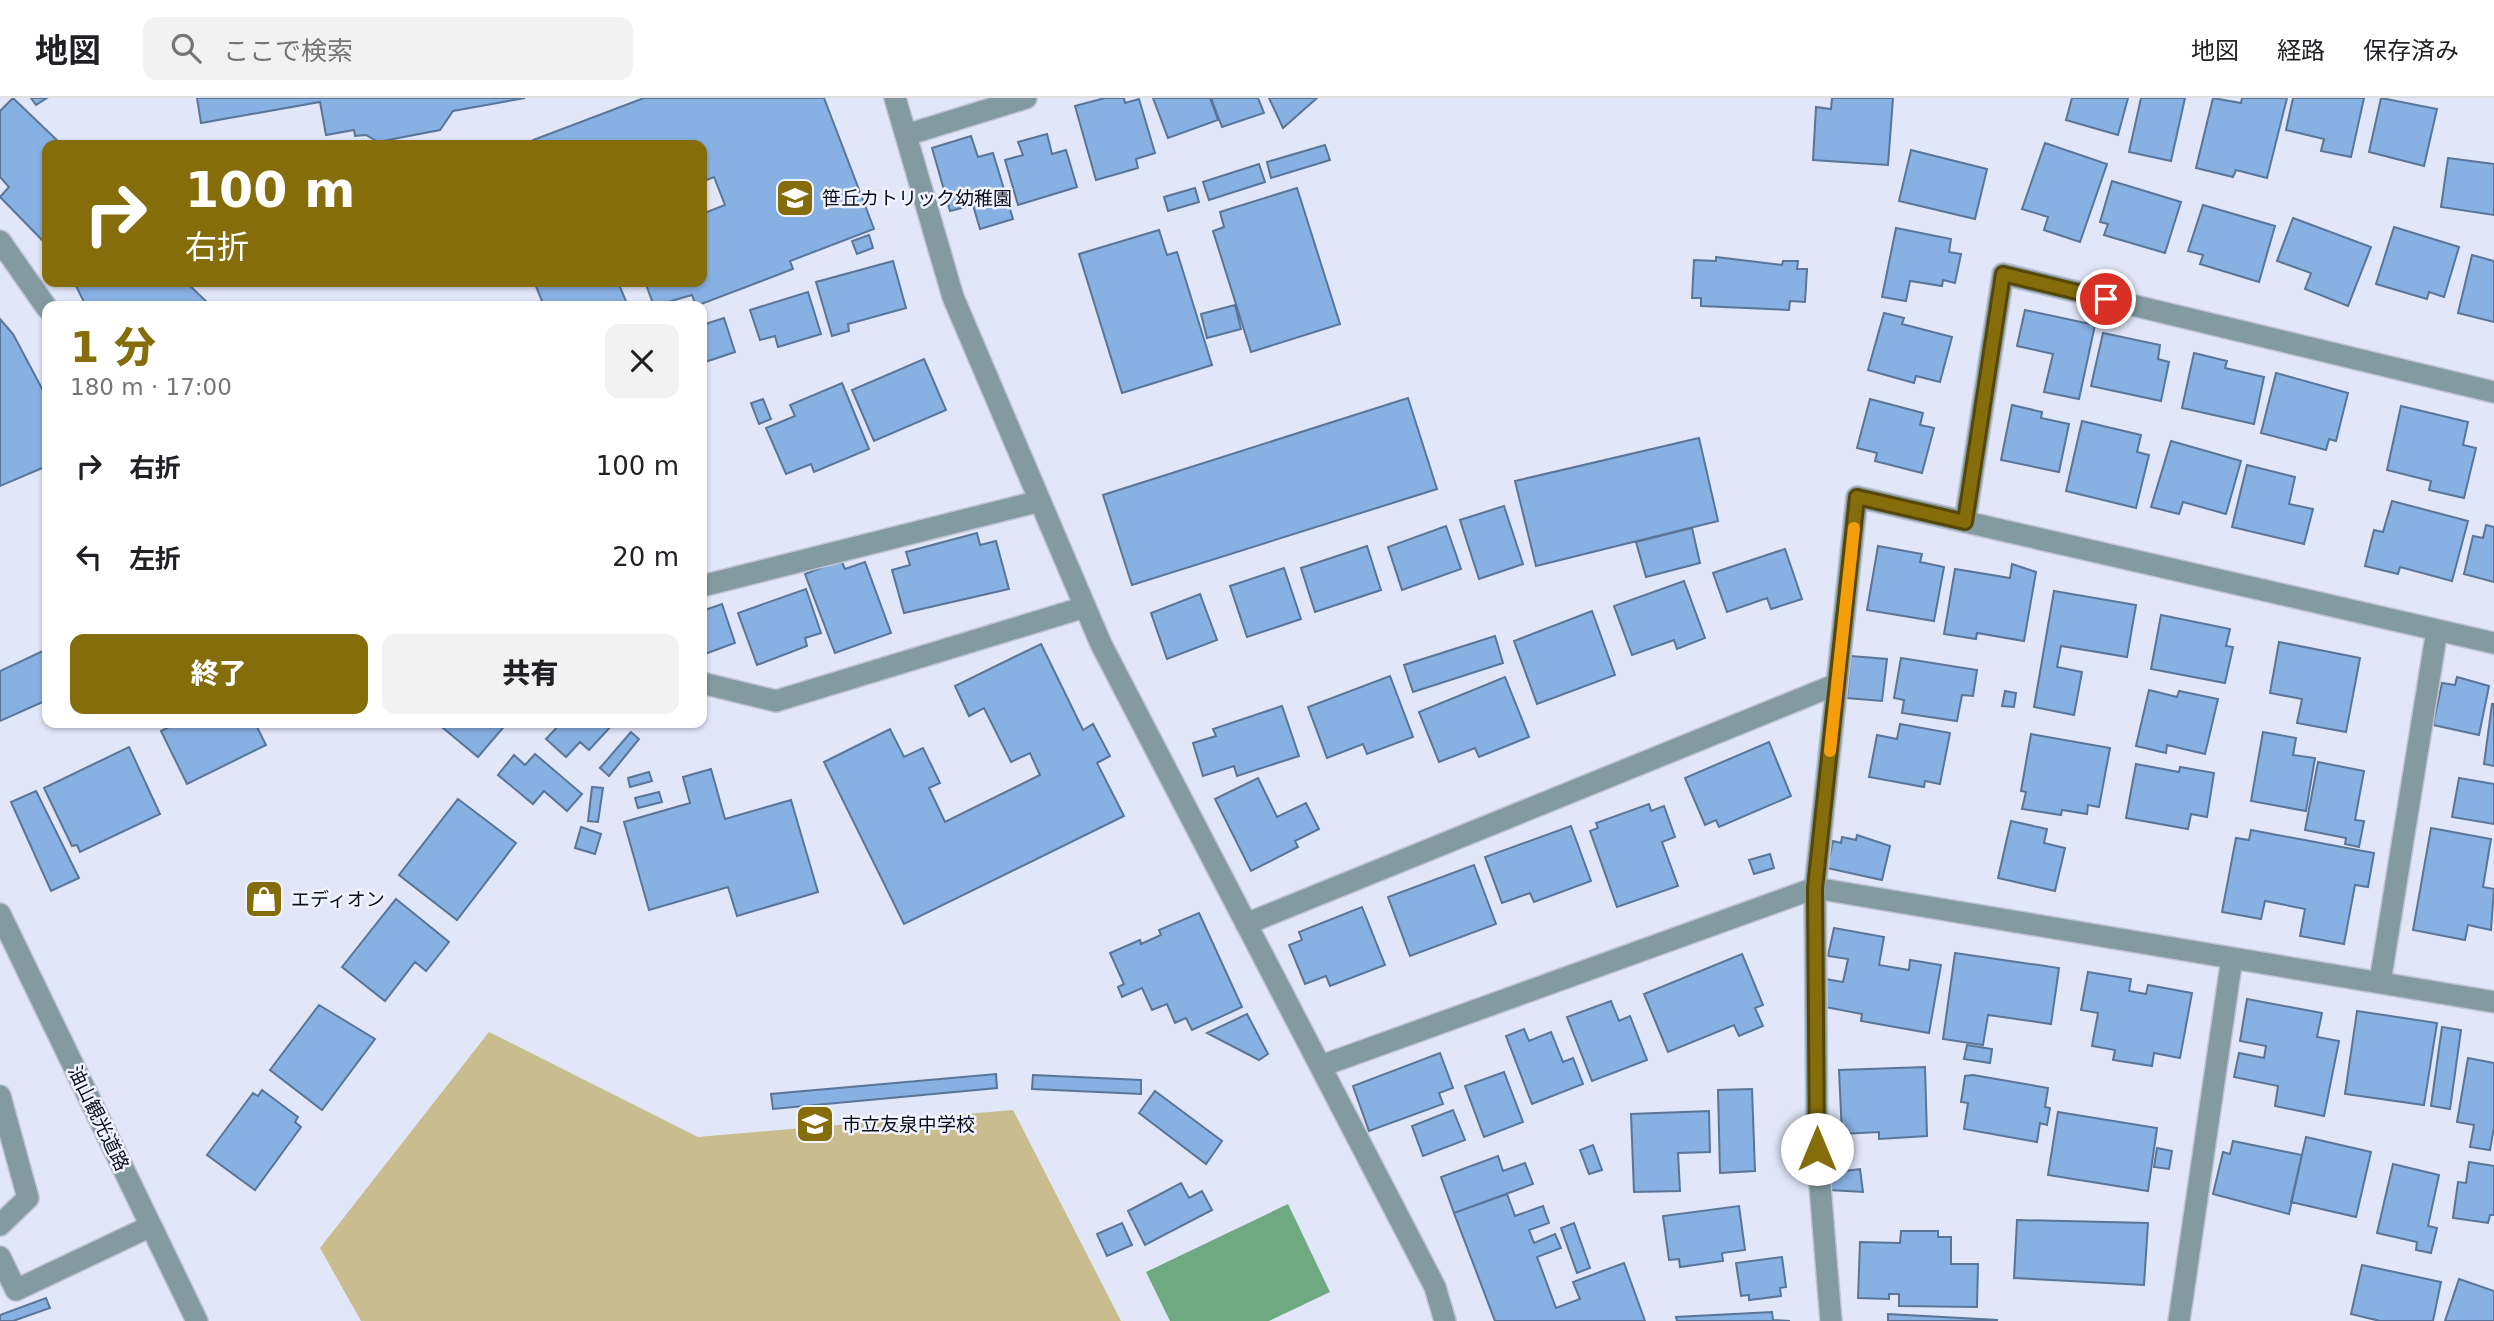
<!DOCTYPE html>
<html lang="ja">
<head>
<meta charset="utf-8">
<style>
  body { margin:0; font-family:"DejaVu Sans","Noto Sans JP",sans-serif; background:#f2f2f2; color:#202124; height:100vh; display:flex; flex-direction:column; font-size:26px; white-space:nowrap }
  * { box-sizing:border-box; margin:0 }
  p { font-size:23px; color:#757577 }
  .icon { flex:none; width:38px; height:38px; fill:none; stroke:currentColor; stroke-width:2; stroke-linecap:round; stroke-linejoin:round }
  .map { position:relative; flex:1; overflow:hidden }
  .details { position:absolute; left:42px; top:203px; width:665px; height:427px; display:flex; flex-direction:column; background:#fff; border-radius:14px; box-shadow:0 2px 5px #0004 }
  .details>* { flex:none }
  .top-card { position:absolute; left:42px; top:42px; width:665px; height:147px; border-radius:14px; box-shadow:0 2px 5px #0004; background:#846d0a; color:#fff; overflow:hidden }
  .pin { position:absolute; display:grid; place-items:center; width:60px; height:60px; color:#fff; margin:-30px; border:4px solid #fff; border-radius:50%; box-shadow:0 2px 7px #0007 }
  .me { position:absolute; width:77px; margin:-38px; rotate:0deg; stroke-linejoin:round; filter:drop-shadow(0 0 5px #0008) }
  .turn { display:flex; align-items:center; gap:24px; height:147px; padding:0 28px; font-size:32px }
  .turn .icon { width:91px; height:91px; stroke-width:2.5 }
  .turn b { display:block; font-size:49px; line-height:60px }
  .round { display:grid; place-items:center; flex:none; width:74px; height:74px; border-radius:14px; background:#f2f2f2 }
  .head { display:flex; align-items:center; justify-content:space-between; height:119px; padding:0 28px }
  h1 { font-size:42px; font-weight:800; line-height:52px; color:#846d0a }
  .action { display:flex; gap:14px; margin-top:auto; padding:14px 28px }
  .action a { flex:1; height:80px; border-radius:14px; background:#846d0a; color:#fff; font-size:28px; font-weight:800; line-height:80px; text-align:center }
  .action a+a { background:#f2f2f2; color:#202124 }
  ul { padding:0; list-style:none }
  li { display:flex; align-items:center; gap:21px; height:91px; padding:0 28px }
  li div { flex:1 }
  li b { display:block; font-size:26px }
  li em { font-style:normal }
  header { display:flex; align-items:center; gap:42px; box-sizing:border-box; height:98px; padding:0 35px; background:#fff; border-bottom:2px solid #e0e0e0 }
  header strong { font-size:33px }
  nav { display:flex; gap:38px; margin-inline-start:auto; font-size:24px }
  .search { width:490px; height:63px; background:#f2f2f2; display:flex; align-items:center; gap:18px; box-sizing:border-box; padding:0 24px; border-radius:14px; color:#757577; font-size:26px }
  .map>svg:first-child { display:block }
  .green { fill:#c9bc8e }
  .water { fill:#6ea981 }
  .building { fill:#87b0e3; stroke:#597598; stroke-width:2 }
  .lines { fill:none; stroke-linecap:round; stroke-linejoin:round }
  .minor-casing { stroke:#bfc3d5; stroke-width:24 }
  .minor { stroke:#829aa0; stroke-width:21 }
  .route-casing { stroke:#564706; stroke-width:18 }
  .route { stroke:#846d0a; stroke-width:12 }
  .slow { stroke:#f59e0b; stroke-width:12 }
  .labels { text-anchor:middle; dominant-baseline:central; stroke-width:5; stroke-linejoin:round; paint-order:stroke }
  .poi-label { font-size:19px; fill:#0a0d1c; stroke:#f1f4fd; text-anchor:start }
  .street-label { font-size:19px; fill:#0a0d1c; stroke:#f1f4fd }
</style>
</head>
<body>
<header>
<strong>地図</strong>
<div class="search"><svg class="icon" aria-label="search" viewBox="0 0 24 24"><circle cx="10" cy="10" r="6"/><path d="M15 15l6 6"/></svg>ここで検索</div>
<nav><a>地図</a><a>経路</a><a>保存済み</a></nav>
</header>
<div class="map">
<svg width="2494" height="1223" viewBox="0 0 2494 1223">
  <rect width="100%" height="100%" fill="#e1e6f8"/>
  <path class="green" d="M489 934 698 1039 1013 1012 1121 1223H361L320 1150Z"/>
  <path class="water" d="M1288 1106 1330 1194 1269 1223H1170L1146 1174Z"/>
  <path class="building" d="M13 0 62 47H47L46 146 0 99 9 89 0 79V13Z
    M31 0H47L36 7Z
    M197 0H525L453 13 440 32 378 44 366 37 355 38 354 32 326 37 320 4 201 25Z
    M644 0H824L874 131 790 163 793 171 696 208 692 197 654 208 645 184H702V116L725 107 714 79 702 84V47H535L533 42Z
    M1105 0H1124L1125 5 1139 1 1155 55 1136 61 1138 70 1096 82 1075 8Z
    M1153 0H1210L1218 22 1168 40Z
    M1211 0H1258L1264 15 1222 29Z
    M1269 0H1317L1283 30Z
    M1832 0H1893L1888 67 1813 62 1816 9 1831 11Z
    M2072 0H2128L2118 37 2066 22Z
    M2141 0H2185L2171 63 2129 54Z
    M2213 0 2241 5 2242 0H2287L2267 80 2236 72 2233 79 2196 70Z
    M2293 0H2364L2351 59 2321 53 2324 41 2286 32Z
    M2381 0 2437 11 2424 68 2369 54Z
    M1047 36 1052 56 1066 52 1077 89 1018 107 1005 62 1023 57 1018 44Z
    M971 38 978 59 993 55 1013 121 980 131 973 107 950 113 932 50Z
    M2045 45 2107 66 2080 144 2044 132 2048 119 2022 111Z
    M1325 47 1330 62 1271 80 1267 64Z
    M1911 52 1987 71 1975 121 1899 103Z
    M2448 60 2494 66V117L2441 109Z
    M1259 66 1265 84 1209 102 1203 84Z
    M2112 83 2181 104 2165 155 2104 137 2108 126 2100 124Z
    M1195 90 1199 104 1168 113 1164 99Z
    M1297 90 1340 226 1251 254 1213 133 1224 129 1220 114Z
    M2203 107 2275 128 2259 184 2200 166 2203 157 2188 153Z
    M2293 120 2371 149 2348 208 2305 191 2311 175 2277 163Z
    M2394 129 2459 149 2444 199 2429 194 2427 201 2376 186Z
    M1896 130 1951 141 1949 154 1961 156 1955 185 1943 182 1942 188 1910 183 1906 203 1882 199Z
    M1159 132 1167 157 1177 154 1212 267 1122 295 1079 156Z
    M869 137 873 150 857 156 852 143Z
    M2472 157 2494 163V224L2458 215Z
    M1716 159 1782 167 1783 163H1798L1797 171H1807L1805 204 1790 203 1789 212 1701 208V200H1692L1694 162 1716 163Z
    M893 163 906 210 848 226 849 233 832 238 816 184Z
    M74 184H186L211 208H86Z
    M540 184H618L628 208H544L535 186Z
    M808 194 821 236 778 249 775 238 760 242 750 212Z
    M1235 207 1241 231 1207 240 1201 216Z
    M2025 212 2095 227 2079 301 2044 294 2053 256 2017 248Z
    M1884 215 1904 220 1902 226 1952 239 1940 284 1916 278 1914 285 1868 272Z
    M724 220 735 254 702 265V227Z
    M0 221 13 236 47 300V368L0 388Z
    M2103 235 2160 247 2158 261 2169 264 2161 303 2091 288Z
    M2194 255 2227 263 2225 270 2264 279 2254 326 2182 310Z
    M924 261 946 312 874 343 852 292Z
    M2276 275 2348 295 2336 343 2329 341 2326 352 2261 335Z
    M842 285 869 351 814 374 811 366 786 376 766 330 795 318 790 307Z
    M1408 300 1437 391 1132 487 1103 397Z
    M763 301 771 321 759 326 751 305Z
    M1870 301 1923 315 1920 327 1934 330 1922 375 1875 363 1877 355 1857 350Z
    M2012 307 2042 314 2041 320 2069 326 2059 374 2001 362Z
    M2401 308 2468 324 2463 347 2476 350 2464 400 2429 392 2431 383 2387 372Z
    M2082 323 2141 337 2137 354 2149 357 2136 410 2066 393Z
    M1699 340 1718 423 1536 468 1515 383Z
    M2171 343 2241 363 2226 416 2183 404 2179 416 2151 409Z
    M2247 367 2295 379 2289 406 2313 411 2304 446 2232 429Z
    M2392 403 2468 423 2452 483 2400 469 2398 476 2365 468 2374 432 2383 434Z
    M1504 408 1523 466 1479 481 1460 422Z
    M2486 427 2494 429V484L2464 476 2473 438 2483 440Z
    M1446 428 1461 471 1402 492 1388 449Z
    M1692 430 1700 465 1646 479 1636 444Z
    M977 435 980 447 996 443 1009 491 904 515 892 472 910 467 906 454Z
    M1367 448 1381 492 1315 514 1301 470Z
    M1878 448 1922 456 1920 464 1944 469 1934 523 1867 512Z
    M1785 451 1802 501 1771 511 1767 500 1727 514 1713 475Z
    M841 462 845 471 865 464 891 535 835 555 805 476Z
    M2012 466 2036 474 2024 543 1977 535 1976 541 1944 536 1955 471 2010 480Z
    M1284 470 1301 521 1247 539 1230 488Z
    M1684 483 1705 540 1677 551 1674 542 1632 557 1614 508Z
    M806 491 821 535 805 540 807 548 757 567 738 515Z
    M2054 493 2136 507 2127 559 2061 548 2057 569 2082 574 2074 617 2034 609Z
    M1200 496 1217 542 1167 561 1151 515Z
    M722 506 735 545 702 557V513Z
    M1592 513 1615 577 1537 606 1514 543Z
    M2161 517 2230 531 2226 548 2233 549 2225 585 2151 571Z
    M1495 538 1503 565 1413 594 1404 567Z
    M2279 544 2360 560 2346 634 2297 625 2302 601 2270 595Z
    M1041 546 1083 632 1093 626 1110 658 1097 665 1124 718 904 826 824 664 890 631 904 659 923 650 940 685 929 690 945 724 1040 677 1030 655 1011 664 984 610 969 618 955 588Z
    M47 551V602L0 623V573Z
    M1851 558 1887 561 1882 603 1847 600Z
    M1901 560 1977 572 1973 598 1962 597 1957 623 1902 615 1904 602 1894 600Z
    M1390 578 1413 639 1367 656 1363 646 1327 660 1308 609Z
    M1505 579 1529 639 1479 659 1475 650 1439 664 1419 614Z
    M2457 579 2489 588 2479 637 2433 627 2442 585 2455 587Z
    M2149 592 2177 599 2179 593 2218 601 2205 656 2167 647 2166 655 2136 648Z
    M2005 593 2016 595 2014 609 2002 608Z
    M2492 606H2494V668L2484 666Z
    M1282 608 1299 658 1237 678 1234 668 1203 678 1193 645 1216 638 1213 631Z
    M177 625H255L266 647 187 686 161 633Z
    M437 625H507L478 659Z
    M561 625H614L589 652 580 644 566 659 546 641Z
    M1900 626 1950 635 1940 686 1925 683 1924 689 1869 679 1877 637 1897 641Z
    M631 634 639 641 609 678 600 670Z
    M2263 634 2296 640 2293 657 2315 660 2306 713 2251 703Z
    M2031 636 2110 650 2099 709 2088 707 2087 716 2062 712 2061 717 2022 711 2026 694 2021 693Z
    M1769 644 1791 698 1719 729 1716 722 1705 727 1685 680Z
    M129 649 160 716 80 754 77 747 72 748 44 690Z
    M535 656 582 696 567 713 544 693 533 706 498 677 514 657 525 667Z
    M2318 664 2364 673 2355 722 2364 723 2359 749 2345 746 2346 740 2305 732Z
    M2136 666 2179 674 2180 669 2214 675 2207 719 2191 716 2188 731 2126 720Z
    M711 671 725 721 791 702 818 794 737 818 728 789 649 812 624 724 690 705 683 679Z
    M649 674 652 683 630 689 628 680Z
    M1258 680 1277 719 1306 705 1319 731 1295 743 1298 749 1251 773 1215 701Z
    M2459 680 2494 686V726L2452 719Z
    M592 689 603 690 598 724 588 723Z
    M36 693 79 780 51 793 11 704Z
    M659 694 662 704 638 710 635 700Z
    M458 701 516 745 457 822 399 777Z
    M1649 706 1651 713 1664 708 1675 739 1662 744 1678 788 1617 809 1590 733 1598 730 1596 725Z
    M2011 723 2047 731 2044 745 2065 750 2055 793 1998 780Z
    M1571 728 1591 783 1534 804 1530 795 1502 805 1485 759Z
    M581 729 601 736 595 756 575 750Z
    M2431 730 2491 741 2483 789 2494 791 2491 832 2468 827 2465 842 2413 832Z
    M2251 732 2374 755 2368 789 2355 787 2344 846 2300 838 2305 811 2265 803 2261 821 2222 814 2236 740 2249 742Z
    M1857 737 1890 748 1882 782 1827 770 1833 743 1841 745 1842 739 1856 742Z
    M1770 756 1774 770 1754 776 1749 762Z
    M1474 767 1496 826 1410 858 1388 799Z
    M396 801 449 844 426 873 415 864 385 903 342 869Z
    M1362 809 1385 867 1330 888 1326 878 1305 886 1289 847 1302 842 1299 834Z
    M1199 815 1242 909 1192 932 1186 920 1175 925 1167 906 1152 912 1142 890 1122 899 1118 889 1124 886 1110 855 1140 842 1141 846 1161 837 1159 832Z
    M1834 830 1884 839 1879 867 1909 872 1910 862 1941 867 1929 935 1861 923 1862 916 1820 908 1825 881 1843 884 1848 861 1828 858Z
    M1955 855 2059 870 2051 926 1988 917 1983 947 1943 941Z
    M1742 856 1763 907 1755 910 1763 928 1739 938 1734 927 1668 954 1644 896Z
    M2088 874 2131 881 2129 893 2146 896 2148 887 2192 895 2180 960 2154 955 2152 968 2113 962 2115 952 2092 948 2098 915 2081 912Z
    M2247 901 2322 915 2317 939 2339 943 2324 1018 2275 1008 2278 988 2234 979 2239 955 2264 960 2266 948 2240 943Z
    M1611 903 1619 923 1630 918 1647 962 1592 983 1567 919Z
    M319 907 375 941 322 1012 270 972Z
    M2357 913 2437 925 2424 1007 2345 996Z
    M1247 916 1268 956 1259 962 1207 935Z
    M2442 929 2461 932 2450 1011 2431 1008Z
    M1524 931 1529 943 1551 934 1563 964 1573 960 1583 986 1532 1006 1506 938Z
    M1967 947 1992 951 1990 965 1964 961Z
    M1440 955 1453 990 1439 995 1443 1006 1369 1033 1353 988Z
    M2468 960 2494 965V1029L2490 1052 2470 1049 2474 1027 2457 1024Z
    M1925 969 1927 1038 1879 1041V1034L1842 1036 1839 972Z
    M1504 974 1523 1024 1484 1039 1465 988Z
    M996 976 997 990 773 1011 771 996Z
    M1033 977 1141 982V996L1032 991Z
    M1973 977 2048 990 2045 1009 2050 1010 2047 1027 2040 1025 2037 1044 1964 1031 1968 1005 1961 1004 1965 978Z
    M1752 991 1755 1073 1720 1075 1718 992Z
    M262 992 298 1019 295 1024 301 1029 255 1092 207 1057 253 995 258 998Z
    M1155 993 1222 1043 1206 1066 1139 1015Z
    M1453 1012 1465 1042 1423 1058 1412 1028Z
    M1709 1013 1710 1054 1678 1055 1680 1093 1634 1094 1631 1016Z
    M2058 1014 2157 1030 2148 1093 2048 1077Z
    M2306 1039 2371 1054 2356 1119 2291 1104Z
    M2233 1043 2302 1057 2289 1116 2213 1096 2223 1054 2230 1056Z
    M1593 1047 1602 1072 1589 1076 1580 1052Z
    M2157 1050 2172 1053 2169 1071 2154 1069Z
    M1498 1058 1503 1073 1525 1065 1533 1086 1454 1115 1441 1079Z
    M2469 1064 2494 1068V1117H2490L2488 1125 2453 1120 2458 1084 2466 1085Z
    M2393 1066 2439 1077 2428 1128 2437 1130 2431 1155 2416 1152 2417 1144 2377 1135Z
    M1860 1071 1863 1094 1829 1092 1827 1075Z
    M1181 1085 1189 1100 1202 1093 1212 1112 1145 1147 1128 1113Z
    M1507 1096 1515 1118 1543 1108 1549 1125 1529 1132 1534 1145 1555 1136 1561 1150 1537 1159 1556 1210 1580 1201 1573 1184 1624 1165 1645 1223H1495L1454 1115Z
    M1739 1108 1745 1152 1722 1155 1723 1163 1680 1169 1679 1161 1669 1162 1663 1118Z
    M2017 1122 2148 1125 2144 1187 2014 1180Z
    M1122 1125 1132 1147 1107 1158 1097 1136Z
    M1574 1125 1590 1170 1577 1175 1561 1130Z
    M1901 1133H1938V1139H1951V1166H1978L1977 1209 1899 1208V1196H1889V1201L1858 1200 1860 1144 1900 1145Z
    M1782 1159 1786 1189 1780 1190 1781 1198 1749 1202V1197L1741 1198 1736 1165Z
    M2362 1167 2441 1184 2433 1223H2380L2351 1216Z
    M2459 1181 2494 1193V1223H2445Z
    M46 1200 50 1210 13 1223H0V1217Z
    M1772 1214 1773 1222 1790 1223H1677L1676 1219Z
    M1888 1216 1997 1222V1223H1888Z"/>
  <g class="lines">
    <defs>
      <path id="minor" d="M895 0 953 199 1101 546 1435 1189 1445 1223
        M906 37 1026 0
        M0 143 47 210
        M1965 424 2003 176 2494 294
        M702 488 1040 403
        M702 585 776 603 1085 509
        M0 816 197 1223
        M1246 826 1837 586
        M2380 884 2437 532
        M1321 968 1815 790 2494 904
        M0 998 28 1100 0 1127
        M0 1159 16 1192 151 1128
        M1831 1223 1817 1051 1815 790 1857 399 2494 545
        M2179 1223 2232 860"/>
    </defs>
    <use href="#minor" class="minor-casing"/>
    <use href="#minor" class="minor"/>
  </g>
  <g class="lines">
    <defs>
      <path id="route" d="M1817 1051 1815 790 1857 399 1965 424 2003 176 2106 201"/>
    </defs>
    <use href="#route" class="route-casing"/>
    <use href="#route" class="route"/>
    <path class="slow" d="M1830 653 1854 430"/>
  </g>
  <defs>
    <symbol id="school-square" viewBox="-11 -11 22 22"><rect x="-9" y="-9" width="18" height="18" rx="4" fill="#846d0a" stroke="#f1f4fd"/><path d="M0-5L7-2L0 1L-7-2ZM-4 1L0 2.5L4 1V4Q0 6-4 4Z" fill="#fff"/></symbol>
    <symbol id="shop-square" viewBox="-11 -11 22 22"><rect x="-9" y="-9" width="18" height="18" rx="4" fill="#846d0a" stroke="#f1f4fd"/><path d="M-5-2.5h2.3a2.7 3.5 0 0 1 5.4 0H5L5.5 6h-11ZM-1.5-2.5h3a1.5 2.3 0 0 0-3 0Z" fill="#fff"/></symbol>
  </defs>
  <g fill-rule="evenodd">
    <use href="#school-square" x="773" y="78" width="44" height="44"/>
    <use href="#shop-square" x="242" y="779" width="44" height="44"/>
    <use href="#school-square" x="793" y="1004" width="44" height="44"/>
  </g>
  <g class="labels">
    <g class="poi-label">
      <text x="822" y="100">笹丘カトリック幼稚園</text>
      <text x="291" y="801">エディオン</text>
      <text x="842" y="1026">市立友泉中学校</text>
    </g>
    <g class="street-label">
      <text transform="translate(99 1020) rotate(64)">油山観光道路</text>
    </g>
  </g>
</svg>
<div class="pin" style="left:2106px;top:201px;background:#d93025"><svg class="icon" aria-label="arrive" viewBox="0 0 24 24"><path d="M6 21V4h12l-3 4 3 4H6"/></svg></div>
<svg class="me" style="left:1817px;top:1051px" viewBox="-20 -20 40 40"><circle r="19" fill="#fff"/><path d="M0-13L10 11 0 6-10 11z" fill="#846d0a"/></svg>
<div class="top-card">
<div class="turn"><svg class="icon" aria-label="right" viewBox="0 0 24 24"><path d="M7 20v-9h11M14 6l5 5-5 5"/></svg><div><b>100 m</b>右折</div></div>
</div>
<section class="details">
<div class="head"><div><h1>1 分</h1><p>180 m · 17:00</p></div><a class="round"><svg class="icon" aria-label="close" viewBox="0 0 24 24"><path d="M6 6l12 12M18 6L6 18"/></svg></a></div>
<ul>
<li><svg class="icon" aria-label="right" viewBox="0 0 24 24"><path d="M7 20v-9h11M14 6l5 5-5 5"/></svg><div><b>右折</b></div><em>100 m</em></li>
<li><svg class="icon" aria-label="left" viewBox="0 0 24 24"><path d="M17 20v-9H6M10 6l-5 5 5 5"/></svg><div><b>左折</b></div><em>20 m</em></li>
</ul>
<div class="action"><a>終了</a><a>共有</a></div>
</section>
</div>
</body>
</html>
